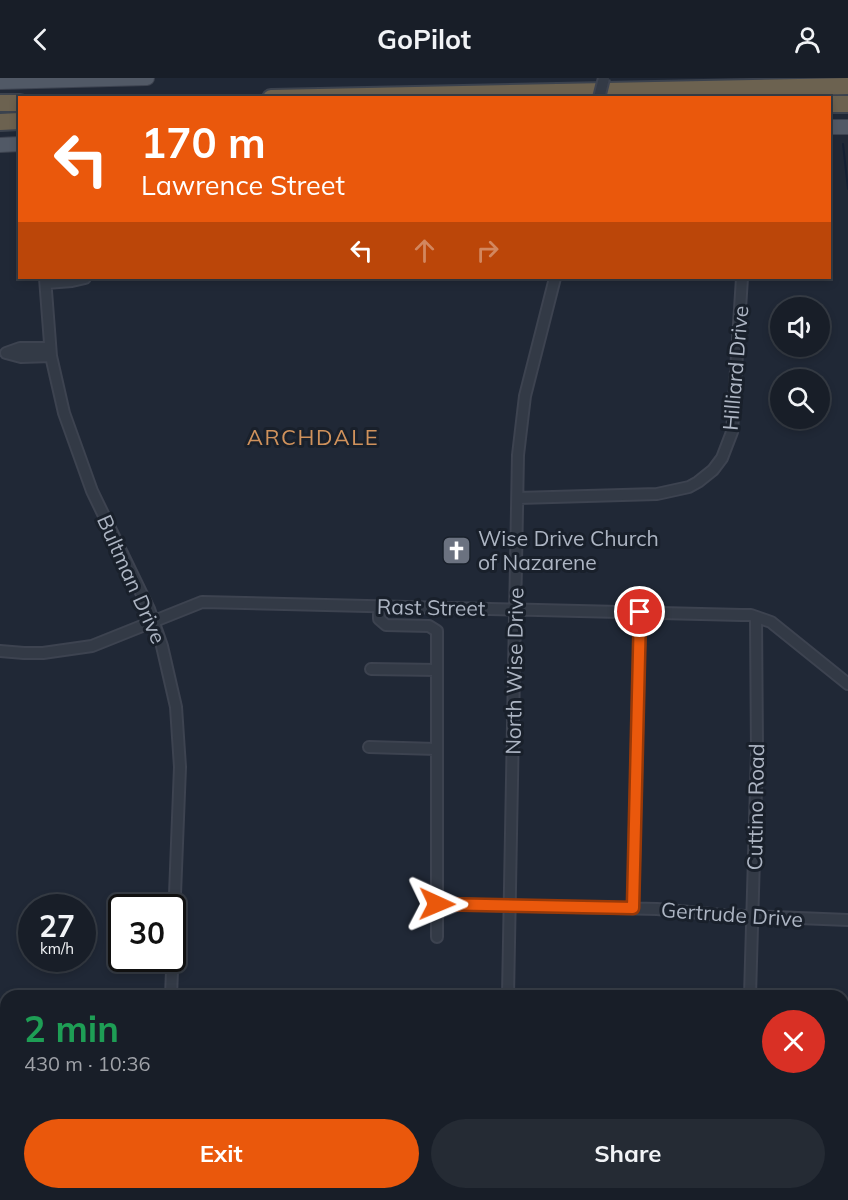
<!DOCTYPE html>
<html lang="en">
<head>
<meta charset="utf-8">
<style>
  body { margin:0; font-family:Mulish,sans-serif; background:#252b34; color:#f1f3f6; height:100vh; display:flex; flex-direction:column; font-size:22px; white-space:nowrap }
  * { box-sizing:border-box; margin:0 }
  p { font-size:20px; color:#9fa2a8 }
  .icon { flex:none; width:33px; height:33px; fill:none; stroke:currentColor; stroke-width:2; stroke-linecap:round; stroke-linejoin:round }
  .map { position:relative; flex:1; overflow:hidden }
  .sheet { position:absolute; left:0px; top:912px; width:849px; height:210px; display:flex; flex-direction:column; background:#181e28; border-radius:18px 18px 0 0; box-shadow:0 3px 9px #0003,0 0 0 2px #363c45 }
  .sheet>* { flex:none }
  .hud { position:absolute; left:18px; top:18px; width:813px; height:183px; border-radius:0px; box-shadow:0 3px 9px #0003,0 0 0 2px #363c45; background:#ea580c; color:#fff; overflow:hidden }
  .controls { position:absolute; left:770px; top:219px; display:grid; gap:12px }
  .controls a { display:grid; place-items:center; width:60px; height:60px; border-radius:50%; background:#181e28; box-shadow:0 3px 9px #0003,0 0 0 2px #363c45; font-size:30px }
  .speed { position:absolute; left:18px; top:816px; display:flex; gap:12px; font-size:30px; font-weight:700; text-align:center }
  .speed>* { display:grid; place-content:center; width:78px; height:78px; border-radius:50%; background:#181e28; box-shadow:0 3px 9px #0003,0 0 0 2px #363c45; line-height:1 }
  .speed small { font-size:15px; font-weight:400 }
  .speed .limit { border:3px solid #111; border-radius:9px; background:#fff; color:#111 }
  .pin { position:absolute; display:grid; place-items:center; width:51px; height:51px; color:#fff; margin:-26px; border:3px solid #fff; border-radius:50%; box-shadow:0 2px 6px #0007 }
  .me { position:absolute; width:66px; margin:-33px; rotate:91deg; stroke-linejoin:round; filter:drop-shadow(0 0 4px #0008) }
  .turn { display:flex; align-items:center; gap:21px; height:126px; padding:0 24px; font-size:27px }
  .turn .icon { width:78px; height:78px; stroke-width:2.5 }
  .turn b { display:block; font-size:42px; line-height:51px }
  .lanes { display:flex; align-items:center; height:57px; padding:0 24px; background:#0003; justify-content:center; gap:30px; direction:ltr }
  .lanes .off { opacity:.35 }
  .round { display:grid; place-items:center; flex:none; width:63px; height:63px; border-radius:32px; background:#252b34 }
  .summary { display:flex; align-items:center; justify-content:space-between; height:102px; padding:0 24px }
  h1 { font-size:36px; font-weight:700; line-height:45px; color:#1e9e55 }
  .button { display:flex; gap:12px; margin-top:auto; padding:12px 24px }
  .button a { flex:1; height:69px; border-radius:36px; background:#ea580c; color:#fff; font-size:24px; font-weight:700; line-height:69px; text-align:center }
  .button a+a { background:#252b34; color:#f1f3f6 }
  header { display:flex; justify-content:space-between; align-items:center; height:78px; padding:0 24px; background:#181e28; font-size:27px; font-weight:700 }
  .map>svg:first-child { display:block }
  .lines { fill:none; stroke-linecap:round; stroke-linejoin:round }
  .stream { stroke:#141f32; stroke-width:2 }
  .minor-casing { stroke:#3d4350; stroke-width:14 }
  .major-casing { stroke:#3d4350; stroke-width:16 }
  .highway-casing { stroke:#3b424e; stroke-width:20 }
  .minor { stroke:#333a46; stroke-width:10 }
  .major { stroke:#515966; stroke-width:14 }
  .highway { stroke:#6c6250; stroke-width:16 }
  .minor-bridge-casing { stroke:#3d4350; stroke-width:14; stroke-linecap:butt }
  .minor-bridge { stroke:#333a46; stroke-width:10 }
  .route-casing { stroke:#983908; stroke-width:15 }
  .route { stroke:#ea580c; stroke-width:10 }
  .labels { text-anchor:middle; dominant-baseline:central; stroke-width:6; stroke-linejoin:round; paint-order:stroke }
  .street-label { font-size:21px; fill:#adb5c3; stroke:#19202b }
  .poi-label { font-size:21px; fill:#adb5c3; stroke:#19202b; text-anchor:start }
  .neighbourhood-label { font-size:22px; letter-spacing:1.5px; fill:#d0925c; stroke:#19202b }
</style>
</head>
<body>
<header><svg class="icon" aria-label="back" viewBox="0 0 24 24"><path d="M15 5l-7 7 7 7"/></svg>GoPilot<svg class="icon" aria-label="person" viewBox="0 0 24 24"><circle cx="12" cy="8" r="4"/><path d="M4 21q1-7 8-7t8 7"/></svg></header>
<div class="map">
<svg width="848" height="1122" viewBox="0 0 848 1122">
  <rect width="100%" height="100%" fill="#202836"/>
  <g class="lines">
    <path class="stream" d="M843 66 848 111"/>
    <defs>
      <path id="minor" d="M45 200 51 278 64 335 92 413 149 531 162 568 176 629 180 689 171 918
        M46 205 72 203 85 200
        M50 270H20L6 275 21 279 51 278
        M518 420 657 416 689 409 698 404 713 392 722 380 732 354 742 200
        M379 527V541L386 547 429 548 437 553V859
        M0 573 24 575H43L92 568 202 524 742 537H751L771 544 848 606
        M371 591 437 592
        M369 669 436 671
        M437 826 657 831 722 837 848 842
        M633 830 640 534
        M508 918 518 377 525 318 555 200
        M750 918 757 675 756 539
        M158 1122V1116
        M167 1122V1116
        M506 1122V1116
        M745 1122V1116"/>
      <path id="major" d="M0 4 147 0
        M830 49H848
        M0 67 20 66"/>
      <path id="highway" d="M271 20 848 8
        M0 25H20
        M830 26H848
        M0 44 20 43"/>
    </defs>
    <use href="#minor" class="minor-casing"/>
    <use href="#major" class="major-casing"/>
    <use href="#highway" class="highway-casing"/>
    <use href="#minor" class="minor"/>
    <use href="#major" class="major"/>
    <use href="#highway" class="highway"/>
    <defs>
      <path id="minor-bridge" d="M599 20 604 0"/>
    </defs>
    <use href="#minor-bridge" class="minor-bridge-casing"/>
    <use href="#minor-bridge" class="minor-bridge"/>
  </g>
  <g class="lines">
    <defs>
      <path id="route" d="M437 826 633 830 640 534"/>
    </defs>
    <use href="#route" class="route-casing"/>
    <use href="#route" class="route"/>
  </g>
  <defs>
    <symbol id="church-square" viewBox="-11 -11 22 22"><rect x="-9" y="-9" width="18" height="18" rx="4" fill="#6b7280" stroke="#19202b"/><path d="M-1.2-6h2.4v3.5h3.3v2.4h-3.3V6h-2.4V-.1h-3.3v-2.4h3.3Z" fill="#fff"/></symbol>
  </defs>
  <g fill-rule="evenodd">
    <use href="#church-square" x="440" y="456" width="33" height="33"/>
  </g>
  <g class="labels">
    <g class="street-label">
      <text transform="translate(735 290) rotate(-85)">Hilliard Drive</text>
      <text transform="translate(132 501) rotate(66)">Bultman Drive</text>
      <text transform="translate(431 529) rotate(1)">Rast Street</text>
      <text transform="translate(514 593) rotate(-89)">North Wise Drive</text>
      <text transform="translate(755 729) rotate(-89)">Cuttino Road</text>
      <text transform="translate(732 836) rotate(4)">Gertrude Drive</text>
    </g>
    <g class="poi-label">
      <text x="478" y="460">Wise Drive Church<tspan x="478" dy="24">of Nazarene</tspan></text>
    </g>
    <g class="neighbourhood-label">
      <text x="313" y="359">ARCHDALE</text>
    </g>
  </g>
</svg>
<div class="controls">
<a><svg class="icon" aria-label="sound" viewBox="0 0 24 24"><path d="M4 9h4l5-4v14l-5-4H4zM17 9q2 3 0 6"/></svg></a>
<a><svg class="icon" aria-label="search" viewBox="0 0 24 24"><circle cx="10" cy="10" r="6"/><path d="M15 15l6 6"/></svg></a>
</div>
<div class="speed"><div>27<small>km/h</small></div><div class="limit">30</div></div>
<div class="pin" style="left:640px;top:534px;background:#d93025"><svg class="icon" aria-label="arrive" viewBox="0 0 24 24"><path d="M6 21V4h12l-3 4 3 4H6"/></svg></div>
<svg class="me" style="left:437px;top:826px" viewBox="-20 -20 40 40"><path d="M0-17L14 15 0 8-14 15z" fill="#ea580c" stroke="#fff" stroke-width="4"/></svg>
<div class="hud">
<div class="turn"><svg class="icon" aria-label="left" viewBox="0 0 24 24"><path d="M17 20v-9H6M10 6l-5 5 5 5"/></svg><div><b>170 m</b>Lawrence Street</div></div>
<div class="lanes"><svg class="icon" aria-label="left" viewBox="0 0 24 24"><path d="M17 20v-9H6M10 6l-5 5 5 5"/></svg><svg class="icon off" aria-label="ahead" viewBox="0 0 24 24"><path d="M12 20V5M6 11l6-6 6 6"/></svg><svg class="icon off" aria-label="right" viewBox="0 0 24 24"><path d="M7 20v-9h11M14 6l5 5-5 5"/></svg></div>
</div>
<section class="sheet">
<div class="summary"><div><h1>2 min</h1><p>430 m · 10:36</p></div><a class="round" style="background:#d93025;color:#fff"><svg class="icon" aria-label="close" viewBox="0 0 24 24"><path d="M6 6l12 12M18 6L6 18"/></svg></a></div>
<div class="button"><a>Exit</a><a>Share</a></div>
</section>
</div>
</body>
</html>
